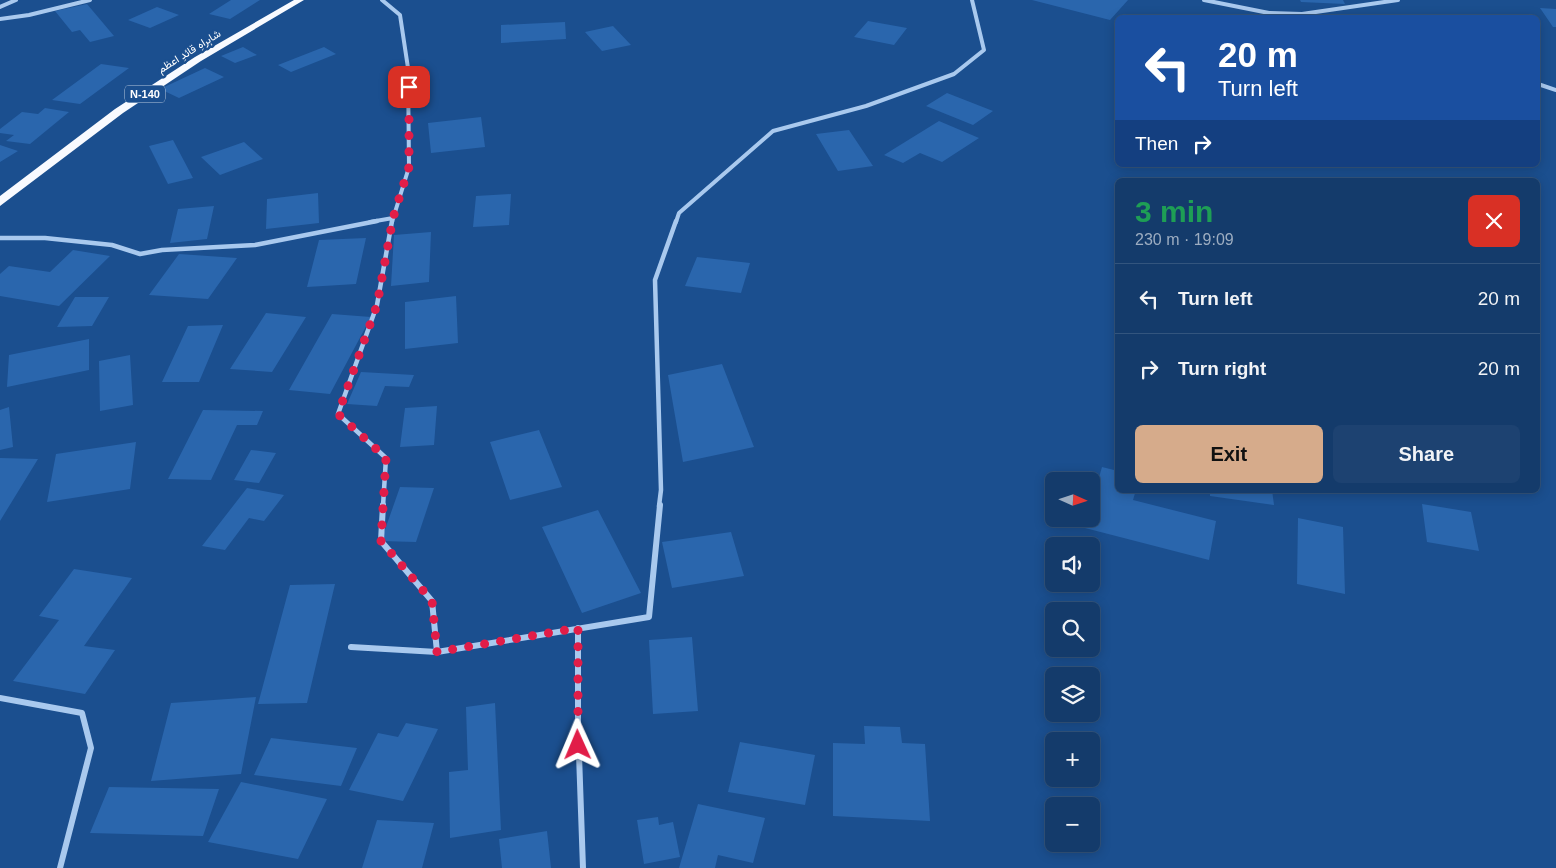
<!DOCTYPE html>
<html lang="en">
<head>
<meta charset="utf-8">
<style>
  body { margin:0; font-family:Helvetica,Vazirmatn,sans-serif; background:#1d4271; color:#f1f3f6; height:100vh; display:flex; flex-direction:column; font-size:19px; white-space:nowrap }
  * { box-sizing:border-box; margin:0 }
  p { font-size:16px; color:#9dadc1 }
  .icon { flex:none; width:28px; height:28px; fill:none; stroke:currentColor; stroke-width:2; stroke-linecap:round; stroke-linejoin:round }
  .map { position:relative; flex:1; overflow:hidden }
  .sheet { position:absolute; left:1115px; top:178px; width:425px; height:315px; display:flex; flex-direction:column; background:#143b6b; border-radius:8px; box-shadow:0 2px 12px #0003,0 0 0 1px #33557e }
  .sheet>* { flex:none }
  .guide { position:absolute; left:1115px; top:15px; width:425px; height:152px; border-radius:8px; box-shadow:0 2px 12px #0003,0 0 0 1px #33557e; background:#1a4fa0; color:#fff; overflow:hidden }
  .needle { width:32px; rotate:93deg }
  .tools { position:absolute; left:1045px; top:472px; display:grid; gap:10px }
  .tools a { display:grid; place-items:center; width:55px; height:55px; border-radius:8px; background:#143b6b; box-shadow:0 2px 12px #0003,0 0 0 1px #33557e; font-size:25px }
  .pin { position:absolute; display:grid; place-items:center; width:42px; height:42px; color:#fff; margin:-21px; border-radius:10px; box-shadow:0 2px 8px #0006 }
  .me { position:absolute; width:55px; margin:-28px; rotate:359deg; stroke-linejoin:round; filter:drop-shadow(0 0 4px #0008) }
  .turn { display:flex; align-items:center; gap:18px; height:105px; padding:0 20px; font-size:22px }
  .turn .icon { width:65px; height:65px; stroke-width:2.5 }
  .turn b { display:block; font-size:35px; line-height:42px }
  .then { display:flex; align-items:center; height:48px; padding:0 20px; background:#0003; gap:10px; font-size:19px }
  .round { display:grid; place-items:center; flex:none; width:52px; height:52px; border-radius:8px; background:#1d4271 }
  .summary { display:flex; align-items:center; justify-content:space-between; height:85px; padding:0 20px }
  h1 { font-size:30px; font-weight:800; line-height:38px; color:#1e9e55 }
  .button { display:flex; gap:10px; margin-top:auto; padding:10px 20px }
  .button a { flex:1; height:58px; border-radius:8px; background:#d6ab8b; color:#111; font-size:20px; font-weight:800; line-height:58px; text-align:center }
  .button a+a { background:#1d4271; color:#f1f3f6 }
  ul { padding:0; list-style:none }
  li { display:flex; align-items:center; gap:15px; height:70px; padding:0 20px; border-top:1px solid #33557e }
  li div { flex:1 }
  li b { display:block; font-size:19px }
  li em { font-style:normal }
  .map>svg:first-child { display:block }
  .building { fill:#2a66ad }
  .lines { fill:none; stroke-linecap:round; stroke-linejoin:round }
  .minor-far2 { stroke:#a9c9ee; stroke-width:4 }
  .minor-far1 { stroke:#a9c9ee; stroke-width:4.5 }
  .minor { stroke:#a9c9ee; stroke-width:6 }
  .trunk { fill:#f8faff; fill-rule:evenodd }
  .route { stroke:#e11d48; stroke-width:9; stroke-dasharray:0 16.2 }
  .labels { text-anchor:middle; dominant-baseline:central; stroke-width:5; stroke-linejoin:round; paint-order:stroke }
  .far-street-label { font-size:11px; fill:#fff; stroke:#1b4f8f }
  .shield { fill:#1b4f8f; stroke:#bbcadd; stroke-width:1 }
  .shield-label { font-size:11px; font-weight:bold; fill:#fff }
</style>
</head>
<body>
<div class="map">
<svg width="1556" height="868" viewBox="0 0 1556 868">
  <rect width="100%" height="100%" fill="#1b4f8f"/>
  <path class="building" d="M231 0H260L230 19 209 14Z
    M1032 0H1128L1110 20Z
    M1300 0H1343L1345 4 1301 2Z
    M87 4 114 36 90 42 80 30 72 32 55 11Z
    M157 7 179 15 150 28 128 20Z
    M1540 8 1556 9V27H1553Z
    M868 21 907 28 894 45 854 37Z
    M565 22 566 39 501 43V25Z
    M613 26 631 45 602 51 585 32Z
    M243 47 257 55 235 63 221 56Z
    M324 47 336 54 291 72 278 65Z
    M101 64 129 68 80 104 52 100Z
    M205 68 224 77 179 98 160 89Z
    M947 93 993 111 973 125 926 106Z
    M45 108 69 112 30 144 6 141 14 135 0 133V129L22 112 38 114Z
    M481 117 485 147 431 153 428 123Z
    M939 121 979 138 942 162 920 153 903 163 884 155Z
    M849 130 873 166 838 171 816 134Z
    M173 140 193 178 168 184 149 146Z
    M244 142 263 159 220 175 201 157Z
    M0 145 18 151 0 162Z
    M318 193 319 223 266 229 267 199Z
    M511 194 509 225 473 227 476 196Z
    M214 206 207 239 170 243 178 209Z
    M431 232 429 282 391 286 394 235Z
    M366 238 356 284 307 287 319 240Z
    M73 250 110 256 59 306 0 296V274L9 266 50 272Z
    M179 254 237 258 208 299 149 295Z
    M697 257 750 263 741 293 685 286Z
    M456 296 458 343 405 349V302Z
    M75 297H109L92 326 57 327Z
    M266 313 306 317 272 372 230 369Z
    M332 314 371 317 330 394 289 390Z
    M223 325 199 382H162L188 326Z
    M89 339V370L7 387 9 355Z
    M130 355 133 405 100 411 99 361Z
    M722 364 754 447 683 462 668 375Z
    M361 372 414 375 409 387 385 386 377 406 347 404Z
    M437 406 434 445 400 447 405 408Z
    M9 407 13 447 0 450V410Z
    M203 410 263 411 257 425H237L211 480 168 479Z
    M539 430 562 487 510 500 490 442Z
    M136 442 130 489 47 502 56 454Z
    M251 450 276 453 259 483 234 480Z
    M0 458 38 459 0 521Z
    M1102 467 1118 471V490H1136L1133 500 1216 521 1209 560 1085 528 1087 519H1091V505Z
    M400 487 434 488 416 542 381 541Z
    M247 488 284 495 264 521 249 518 225 550 202 546Z
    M1210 490H1272L1274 505 1210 496Z
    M1422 504 1471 512 1479 551 1427 542Z
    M598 510 641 593 582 613 542 527Z
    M1298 518 1343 527 1345 594 1297 584Z
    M731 532 744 576 672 588 662 542Z
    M74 569 132 578 84 646 115 650 85 694 13 681 59 620 39 616Z
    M335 584 307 703 258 704 290 585Z
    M692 637 698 711 653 714 649 640Z
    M256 697 241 774 151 781 171 703Z
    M495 703 501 830 450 838 449 772 468 770 466 707Z
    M406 723 438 729 403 801 349 790 378 733 398 737Z
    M864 726 900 727 902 743 925 744 930 821 833 816V743L865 744Z
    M271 738 357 748 341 786 254 775Z
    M740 742 815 755 805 805 728 792Z
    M241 782 327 799 298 859 208 842Z
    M109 787 219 789 203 836 90 833Z
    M698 804 765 818 753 863 718 855 715 868H679Z
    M658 817 659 825 673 822 680 857 644 864 637 820Z
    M377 820 434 823 422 868H362Z
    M547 831 551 868H502L499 839Z"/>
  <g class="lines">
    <path class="minor-far2" d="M382 0 400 15 408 68 409 167 392 222
      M1204 0 1269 13 1302 14 1398 0
      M0 7 16 0
      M0 19 29 15 90 0
      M1538 84 1556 90
      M370 222 393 218
      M676 222 679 213 773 131 866 106 954 74 984 50 972 0"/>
    <path class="minor-far1" d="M0 238H45L112 245 140 254 162 250 255 245 377 221
      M383 506 386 458 338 414 377 305 392 221
      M659 506 661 490 655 280 676 221"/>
    <path class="minor" d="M383 505 381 541 432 601 437 652 649 617 660 505
      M578 628V726L583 868
      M351 647 437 652
      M0 698 82 713 91 748 60 868"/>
    <path class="trunk" d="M294 0H304L201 61 123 113 0 206V196L115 109 195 57Z"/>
  </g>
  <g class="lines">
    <path class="route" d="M409 87V167L393 218 377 305 338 414 386 458 381 541 432 601 437 652 578 628V745"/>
  </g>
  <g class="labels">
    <g class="far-street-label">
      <text transform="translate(189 51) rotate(-32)">شاہراہِ قائدِ اعظم</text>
    </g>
    <rect class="shield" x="125" y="85.5" width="40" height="17" rx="4"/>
    <g class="shield-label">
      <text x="145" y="94">N-140</text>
    </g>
  </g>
</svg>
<div class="tools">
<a><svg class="needle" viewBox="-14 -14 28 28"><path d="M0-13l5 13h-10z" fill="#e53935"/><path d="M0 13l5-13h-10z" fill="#9dadc1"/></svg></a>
<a><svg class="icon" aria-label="sound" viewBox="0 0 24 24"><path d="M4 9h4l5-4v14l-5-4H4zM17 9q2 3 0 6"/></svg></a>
<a><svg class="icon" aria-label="search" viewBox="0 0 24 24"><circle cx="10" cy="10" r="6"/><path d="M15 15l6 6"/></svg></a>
<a><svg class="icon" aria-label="layers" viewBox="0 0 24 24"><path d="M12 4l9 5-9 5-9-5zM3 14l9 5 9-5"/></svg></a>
<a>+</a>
<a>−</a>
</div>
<div class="pin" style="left:409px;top:87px;background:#d93025"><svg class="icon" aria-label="arrive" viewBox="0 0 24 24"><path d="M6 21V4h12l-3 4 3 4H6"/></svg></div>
<svg class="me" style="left:578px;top:745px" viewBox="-20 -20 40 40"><path d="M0-17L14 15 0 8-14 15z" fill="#e11d48" stroke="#fff" stroke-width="4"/></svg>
<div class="guide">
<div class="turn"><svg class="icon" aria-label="left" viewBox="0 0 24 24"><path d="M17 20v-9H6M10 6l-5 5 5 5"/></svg><div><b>20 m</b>Turn left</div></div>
<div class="then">Then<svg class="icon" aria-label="right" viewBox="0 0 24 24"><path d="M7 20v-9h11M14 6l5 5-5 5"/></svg></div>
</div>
<section class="sheet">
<div class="summary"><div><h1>3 min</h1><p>230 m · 19:09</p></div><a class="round" style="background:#d93025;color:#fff"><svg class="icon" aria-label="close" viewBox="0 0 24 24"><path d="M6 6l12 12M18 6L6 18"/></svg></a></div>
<ul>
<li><svg class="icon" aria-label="left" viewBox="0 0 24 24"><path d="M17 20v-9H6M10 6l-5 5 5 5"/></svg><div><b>Turn left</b></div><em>20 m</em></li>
<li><svg class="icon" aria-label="right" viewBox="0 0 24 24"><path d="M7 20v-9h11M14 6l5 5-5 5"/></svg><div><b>Turn right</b></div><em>20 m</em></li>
</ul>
<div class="button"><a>Exit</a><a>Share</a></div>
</section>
</div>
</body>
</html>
